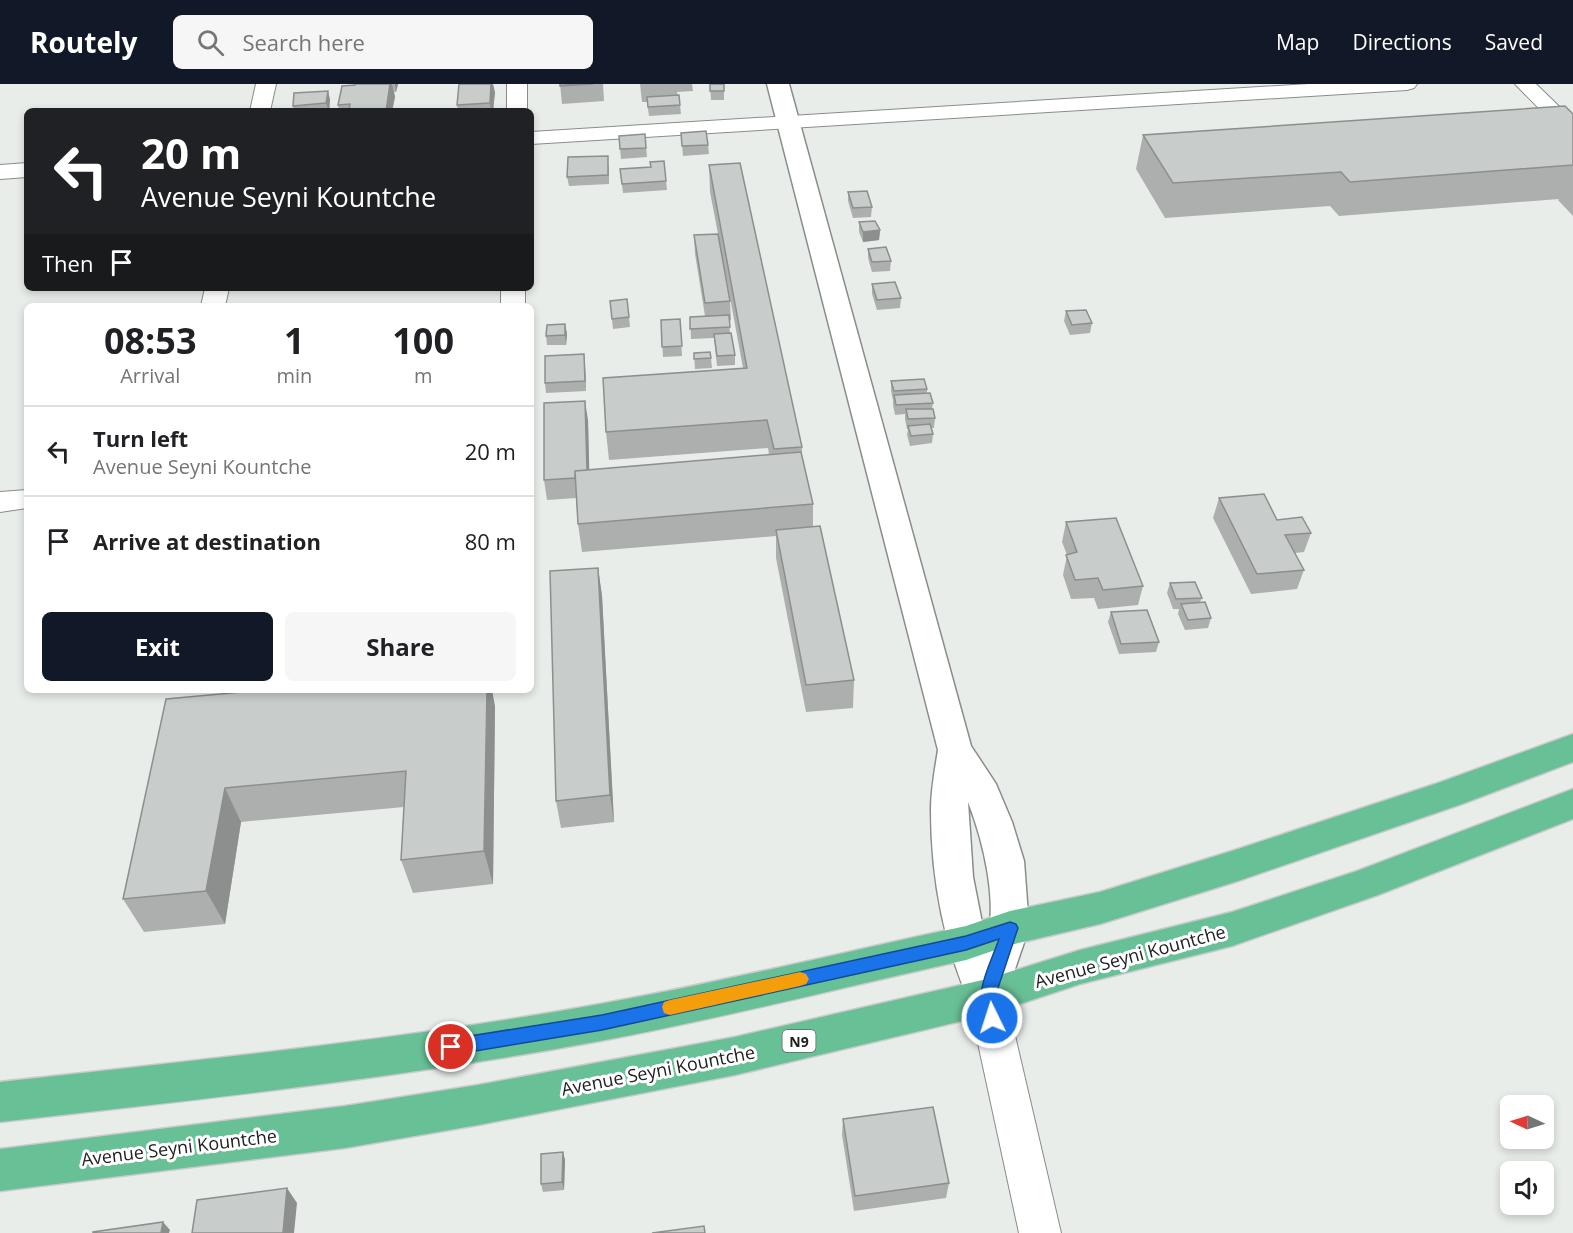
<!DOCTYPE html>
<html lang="en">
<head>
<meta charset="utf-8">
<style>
  body { margin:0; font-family:"Open Sans",sans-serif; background:#f6f6f6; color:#202124; height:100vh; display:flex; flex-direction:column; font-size:22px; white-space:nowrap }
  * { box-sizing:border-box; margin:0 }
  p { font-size:20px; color:#757577 }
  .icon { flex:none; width:33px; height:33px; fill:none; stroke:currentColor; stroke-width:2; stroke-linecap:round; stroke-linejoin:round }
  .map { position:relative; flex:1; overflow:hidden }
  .drawer { position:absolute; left:24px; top:219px; width:510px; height:390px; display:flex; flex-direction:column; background:#fff; border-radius:9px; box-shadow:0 3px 9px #0003 }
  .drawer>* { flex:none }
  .banner { position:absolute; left:24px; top:24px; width:510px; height:183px; border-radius:9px; box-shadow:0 3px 9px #0003; background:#202124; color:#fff; overflow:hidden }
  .needle { width:39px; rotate:274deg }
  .fabs { position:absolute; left:1500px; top:1011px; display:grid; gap:12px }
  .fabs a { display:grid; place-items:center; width:54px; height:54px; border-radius:9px; background:#fff; box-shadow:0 3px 9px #0003; font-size:30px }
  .pin { position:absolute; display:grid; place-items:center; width:51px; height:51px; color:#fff; margin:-26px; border:3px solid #fff; border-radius:50%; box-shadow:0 2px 6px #0007 }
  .me { position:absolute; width:66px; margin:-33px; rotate:356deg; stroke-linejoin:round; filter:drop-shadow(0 0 4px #0008) }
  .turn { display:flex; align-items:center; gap:21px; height:126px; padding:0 18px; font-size:27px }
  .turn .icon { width:78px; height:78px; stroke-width:2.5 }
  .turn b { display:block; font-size:42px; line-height:51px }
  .then { display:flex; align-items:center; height:57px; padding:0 18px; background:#0003; gap:12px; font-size:22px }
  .eta { display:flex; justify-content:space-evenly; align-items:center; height:102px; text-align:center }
  .eta b { font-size:36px; font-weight:700; line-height:42px }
  .cta { display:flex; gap:12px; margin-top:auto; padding:12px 18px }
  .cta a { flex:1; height:69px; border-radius:9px; background:#111827; color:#fff; font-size:24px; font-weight:700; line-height:69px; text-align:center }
  .cta a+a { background:#f6f6f6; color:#202124 }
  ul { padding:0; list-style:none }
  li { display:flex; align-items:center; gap:18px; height:90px; padding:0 18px; border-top:2px solid #e0e0e0 }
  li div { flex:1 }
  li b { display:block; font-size:22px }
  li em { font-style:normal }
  header { display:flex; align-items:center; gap:36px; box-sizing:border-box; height:84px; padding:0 30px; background:#111827; color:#fff }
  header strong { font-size:28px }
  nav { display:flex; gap:33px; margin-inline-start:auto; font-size:21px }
  .search { width:420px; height:54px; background:#f6f6f6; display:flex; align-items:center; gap:15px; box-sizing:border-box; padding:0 21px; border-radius:9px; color:#757577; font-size:22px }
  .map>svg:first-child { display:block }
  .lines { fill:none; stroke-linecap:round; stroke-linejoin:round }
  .minor-casing { stroke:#898d8a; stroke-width:2 }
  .tertiary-casing { stroke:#898d8a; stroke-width:3 }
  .trunk-casing { stroke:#c9caca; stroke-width:3 }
  .minor { fill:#fff; fill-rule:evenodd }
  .tertiary { fill:#fff; fill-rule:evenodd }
  .trunk { fill:#68c096; fill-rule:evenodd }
  .wall { fill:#acafae }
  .shaded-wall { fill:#8c8f8d }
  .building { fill:#c8ccca; stroke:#8c8f8d; stroke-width:1.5 }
  .route { fill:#1a73e8; stroke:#114b97; stroke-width:1.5 }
  .slow { fill:#f59e0b }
  .labels { text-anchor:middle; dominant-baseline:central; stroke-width:6; stroke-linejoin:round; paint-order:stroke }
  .shield { fill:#fff; stroke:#636464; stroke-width:1.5 }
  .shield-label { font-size:14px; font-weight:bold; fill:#202221 }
  .near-street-label { font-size:18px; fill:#202221; stroke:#fff }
</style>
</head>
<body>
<header>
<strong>Routely</strong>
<div class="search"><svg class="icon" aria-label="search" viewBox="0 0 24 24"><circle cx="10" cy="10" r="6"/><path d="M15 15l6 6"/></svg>Search here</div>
<nav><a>Map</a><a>Directions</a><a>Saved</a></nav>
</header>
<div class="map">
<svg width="1573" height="1149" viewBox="0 0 1573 1149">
  <rect width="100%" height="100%" fill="#e9edea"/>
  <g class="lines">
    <defs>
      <path id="minor" d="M256 0H276L270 27H250Z
        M507 0H527V27H507Z
        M1309 0H1417L1414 4 1407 6 531 60V48Z
        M1515 0H1536L1573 36V54L1566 52Z
        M27 79V93L0 95V81Z
        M205 204H229L225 222H201Z
        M501 204H525V222H501Z
        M27 406V424L0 428V408Z
        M987 896 1001 901 1006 913 1061 1149H1019L968 913 973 901Z"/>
      <path id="tertiary" d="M767 0H789L971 662 996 700 1012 738 1024 777 1029 844 1001 926 987 931 973 926C944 863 931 795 931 725 931 706 935 685 938 666ZM968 718C983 756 999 820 986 859L973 793Z"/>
      <path id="trunk" d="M1573 650V678L1462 720 1235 798 1100 840 1010 861 966 876C844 903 723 934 600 957 402 994 201 1015 0 1038V998C201 976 401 956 600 920 723 898 844 868 966 842L1010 827 1100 808 1235 766 1438 699Z
        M1573 705V735L1378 811 1232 862 1080 900 987 931 735 991 478 1041 345 1064 0 1107V1065L345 1022 478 1001 735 953 987 895 1080 866 1232 828 1357 787Z"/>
    </defs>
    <use href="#minor" class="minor-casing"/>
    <use href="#tertiary" class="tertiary-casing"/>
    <use href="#trunk" class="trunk-casing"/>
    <use href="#minor" class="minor"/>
    <use href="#tertiary" class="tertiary"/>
    <use href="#trunk" class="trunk"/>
  </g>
  <path class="wall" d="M353 0H398L396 8H394L395 13 392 27H339L338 21Z
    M560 0H603L604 17 562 20Z
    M640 0H692L693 7 677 8 680 21 681 30 649 32 647 18H642Z
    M710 0H724V16H711Z
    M328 7 330 16 329 27H294L293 22Z
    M495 8 493 27H458L457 21Z
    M1573 30V132L1558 116 1559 115 1339 132 1330 122 1165 134 1136 85 1143 51Z
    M681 49 708 61 709 70 683 72Z
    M645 50 647 73 621 75 619 52Z
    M609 81V100L569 102 567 93Z
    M709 81 802 363V373L813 420V443L854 596 853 624 806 628 776 474V452L582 468 578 440 576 414 547 416 544 396 588 336 589 386 769 371 768 364 609 376 606 348 743 284 724 181 730 217 731 236 729 237 730 249 735 271V281L717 282 714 254 691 255 690 233 705 232 695 170 694 151 718 150 710 108Z
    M620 85 666 97 667 106 623 109Z
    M848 108 872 123 871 133 853 134 848 117Z
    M859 138 880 146 879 156 863 158 859 148Z
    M868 165 891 177 890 187 872 188 868 174Z
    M872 200 901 214 900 224 877 226 872 210Z
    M610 217 629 233 630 243 613 245Z
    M1066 227 1092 239 1090 249 1070 251 1064 237Z
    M680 235 682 272 663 273 661 236Z
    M565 240 567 250 566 261H547L546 252Z
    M694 269 711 274 712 284 695 285Z
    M585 280 586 307 546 309 545 299Z
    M891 297 927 305V309L933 319 932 325 935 334 934 344H932L933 350 932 359 910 362 907 351 908 345H907L905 335V330L895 331 893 321V316L891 307Z
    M1219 414 1311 449 1304 468 1295 469 1304 486 1297 505 1251 510 1213 434Z
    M1066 438 1143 502 1138 521 1098 525 1094 514 1071 515 1063 491 1067 471 1062 458Z
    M598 484 602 512 614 738 561 744 556 717Z
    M1170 499 1202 514 1200 518 1211 534 1208 544 1185 546 1178 530 1179 525H1173L1167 509Z
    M1111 528 1159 558 1156 568 1119 570 1108 538Z
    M166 615 495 622 493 800 413 809 401 776 404 723 241 738 225 840 144 848 123 815Z
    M843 1035 949 1099 946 1114 854 1127 842 1051Z
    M563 1068 565 1076 564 1106 543 1108 541 1100Z"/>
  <path class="shaded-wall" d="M390 0H392L395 13 392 27H386Z
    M395 0H398L396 8Z
    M491 0H493L495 8 493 27H491L490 19Z
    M328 7 330 16 329 27 326 19Z
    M880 146 879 156 863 158V148Z
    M565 240 567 250 566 261 565 251Z
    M584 270 585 280 586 307 585 297Z
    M585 317 588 336 590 413 587 393Z
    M598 484 602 512 614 738 610 711Z
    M487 606H492L495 622 493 800 484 767Z
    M225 704 241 738 225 840 206 807Z
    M563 1068 565 1076 564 1106 562 1098Z
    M287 1104 297 1119 294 1149H283Z
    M163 1138 170 1146 169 1149H161Z"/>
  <path class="building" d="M356 0H390L386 27H349L350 20 338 21 342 2 355 1Z
    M459 0H491L490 19 457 21Z
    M560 0H593L560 2Z
    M710 0H724V7H710Z
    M328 7 326 19 293 22 294 9Z
    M679 11 680 21 648 23 647 13Z
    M1565 22 1573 30V81L1350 98 1341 88 1173 99 1143 51Z
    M706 47 708 61 682 62 681 49Z
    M645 50 646 64 620 65 619 52Z
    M608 72V91L567 93 568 73Z
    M664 77 666 97 622 100 620 85 651 83 650 78Z
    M740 79 802 363 774 365 767 336 606 348 603 294 747 284 709 81Z
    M867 107 872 123 853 124 848 108Z
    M875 137 880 146 863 148 859 138Z
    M718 150 730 217 705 219 694 151Z
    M886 163 891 177 872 178 868 165Z
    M895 198 901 214 877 216 872 200Z
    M627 215 629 233 612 235 610 217Z
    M1086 226 1092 239 1072 241 1066 227Z
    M729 231 730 243 690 245V233Z
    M680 235 682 262 662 263 661 236Z
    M565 240V251L546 252 547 241Z
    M731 249 735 271 717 272 714 250Z
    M710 268 711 274 694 275V269Z
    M584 270 585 297 545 299V272Z
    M924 295 927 305 894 307 891 297Z
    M930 309 933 319 896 321 894 311Z
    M585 317 587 386 575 387V394L544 396V319Z
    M906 325H933L935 334 908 335Z
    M930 340 933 350 911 352 908 342Z
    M801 368 813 420 578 440 575 387Z
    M1264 410 1277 436 1302 433 1311 449 1285 451 1304 486 1257 490 1219 414Z
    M1116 434 1143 502 1103 506 1098 494 1075 496 1066 471 1077 468 1066 438Z
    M820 442 854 596 806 601 776 446Z
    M598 484 610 711 556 717 550 487Z
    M1195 498 1202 514 1176 515 1170 499Z
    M1205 518 1211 534 1188 536 1181 520Z
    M1147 526 1159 558 1121 560 1111 528Z
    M264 606H487L484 767 401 776 406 687 225 704 206 807 123 815 166 615Z
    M933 1023 949 1099 855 1112 843 1035Z
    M563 1068 562 1098 541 1100V1070Z
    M287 1104 283 1149H192L197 1116Z
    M163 1138 161 1149H93V1148Z
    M704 1142 705 1149H652Z"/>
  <path class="route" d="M1010 838 1016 840 1018 844 995 913 1000 934 997 940 992 942 986 940C972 910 989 884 999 855L966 866 602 946 451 971 445 969 443 963 445 957 451 955 602 931 966 852Z"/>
  <path class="slow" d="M800 888 806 890 809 895 806 900 800 902 670 931 664 929 662 923 664 918 670 916Z"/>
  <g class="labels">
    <rect class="shield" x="782.5" y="946" width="33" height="22" rx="4.5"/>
    <g class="shield-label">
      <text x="799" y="957">N9</text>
    </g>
    <g class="near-street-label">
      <text transform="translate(1130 872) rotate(-15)">Avenue Seyni Kountche</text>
      <text transform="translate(658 986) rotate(-11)">Avenue Seyni Kountche</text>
      <text transform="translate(179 1063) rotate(-7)">Avenue Seyni Kountche</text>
    </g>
  </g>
</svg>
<div class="fabs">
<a><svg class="needle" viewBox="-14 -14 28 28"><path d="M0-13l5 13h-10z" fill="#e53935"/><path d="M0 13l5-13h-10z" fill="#757577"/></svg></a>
<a><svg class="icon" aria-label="sound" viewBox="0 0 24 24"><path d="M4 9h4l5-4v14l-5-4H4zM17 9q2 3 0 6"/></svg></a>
</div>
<div class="pin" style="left:451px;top:963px;background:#d93025"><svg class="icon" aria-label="arrive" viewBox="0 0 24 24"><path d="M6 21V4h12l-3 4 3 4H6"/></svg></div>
<svg class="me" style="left:992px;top:934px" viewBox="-20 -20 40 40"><circle r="17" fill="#1a73e8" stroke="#fff" stroke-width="3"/><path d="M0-11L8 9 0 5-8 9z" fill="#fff"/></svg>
<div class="banner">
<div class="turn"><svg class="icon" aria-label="left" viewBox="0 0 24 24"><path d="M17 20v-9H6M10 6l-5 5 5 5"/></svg><div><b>20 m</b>Avenue Seyni Kountche</div></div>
<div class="then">Then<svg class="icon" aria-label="arrive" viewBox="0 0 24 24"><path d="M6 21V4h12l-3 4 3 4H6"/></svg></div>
</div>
<section class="drawer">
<div class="eta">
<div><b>08:53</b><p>Arrival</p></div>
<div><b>1</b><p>min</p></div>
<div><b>100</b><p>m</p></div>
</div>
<ul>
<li><svg class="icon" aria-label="left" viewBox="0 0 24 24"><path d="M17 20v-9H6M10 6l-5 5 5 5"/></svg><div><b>Turn left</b><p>Avenue Seyni Kountche</p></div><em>20 m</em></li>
<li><svg class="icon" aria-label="arrive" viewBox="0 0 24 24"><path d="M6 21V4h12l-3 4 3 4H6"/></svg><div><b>Arrive at destination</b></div><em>80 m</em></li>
</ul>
<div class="cta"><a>Exit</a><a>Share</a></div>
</section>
</div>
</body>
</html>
